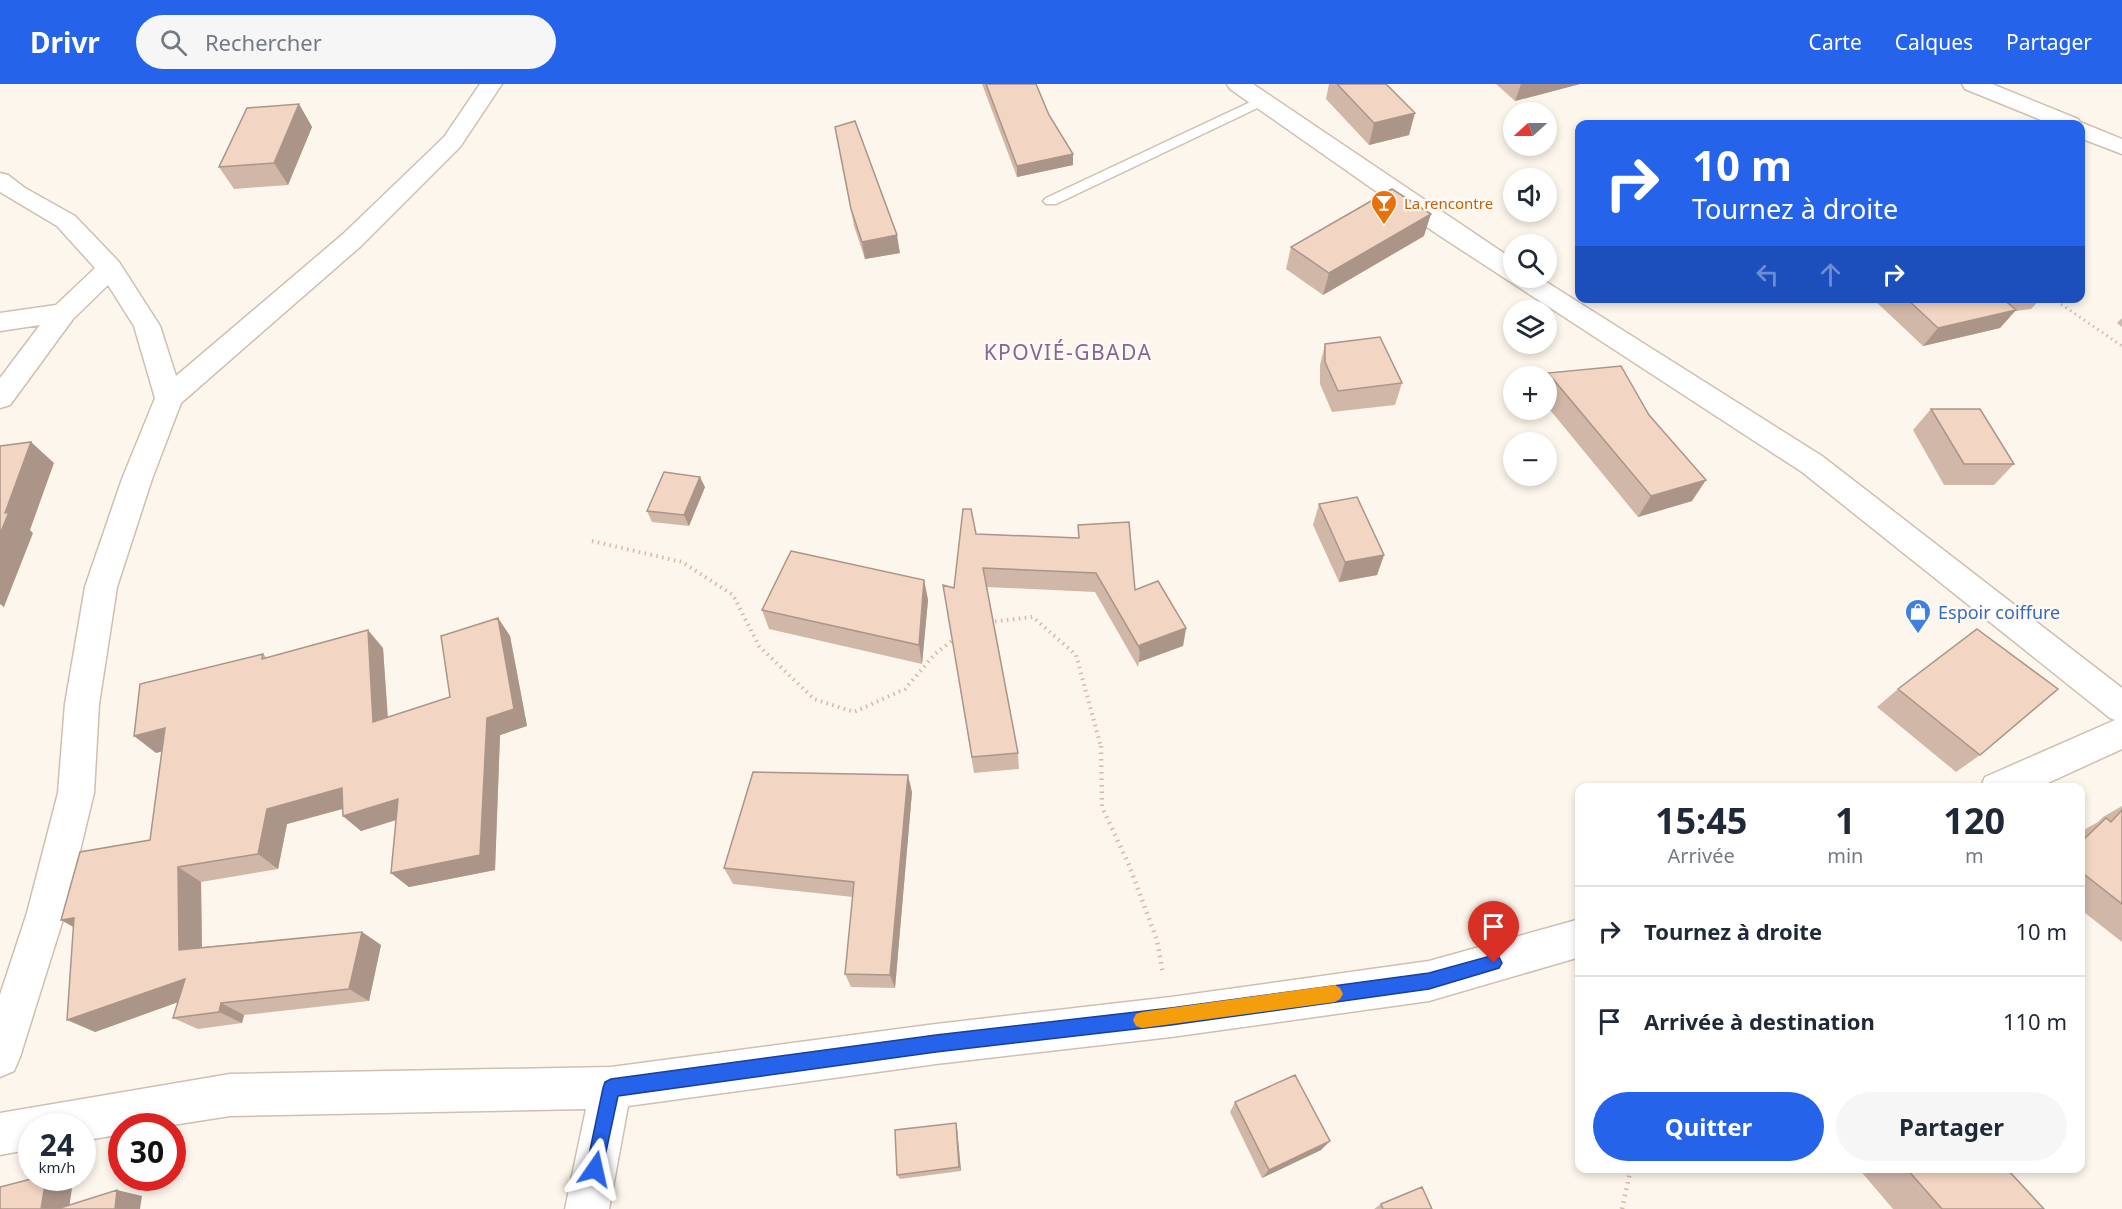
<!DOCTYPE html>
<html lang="fr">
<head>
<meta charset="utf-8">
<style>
  body { margin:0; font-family:"Noto Sans",sans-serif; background:#f6f6f7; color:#1f2937; height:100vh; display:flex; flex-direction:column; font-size:22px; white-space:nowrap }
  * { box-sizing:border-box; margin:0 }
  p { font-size:20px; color:#747a83 }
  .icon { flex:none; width:33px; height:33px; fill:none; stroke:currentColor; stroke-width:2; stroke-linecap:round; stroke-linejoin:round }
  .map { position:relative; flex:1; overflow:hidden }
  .panel { position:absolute; left:1575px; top:699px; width:510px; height:390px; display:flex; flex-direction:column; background:#fff; border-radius:12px; box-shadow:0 3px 9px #0003 }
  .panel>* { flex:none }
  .hud { position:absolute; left:1575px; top:36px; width:510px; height:183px; border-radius:12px; box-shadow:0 3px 9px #0003; background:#2563eb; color:#fff; overflow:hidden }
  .needle { width:39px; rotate:249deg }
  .tools { position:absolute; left:1503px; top:18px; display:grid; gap:12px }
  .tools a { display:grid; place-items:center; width:54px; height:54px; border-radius:50%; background:#fff; box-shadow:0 3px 9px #0003; font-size:30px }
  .speed { position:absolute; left:18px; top:1029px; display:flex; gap:12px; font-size:30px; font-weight:700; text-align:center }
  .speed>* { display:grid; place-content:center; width:78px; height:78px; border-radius:50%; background:#fff; box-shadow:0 3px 9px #0003; line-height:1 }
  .speed small { font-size:15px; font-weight:400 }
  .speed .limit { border:9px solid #d22; background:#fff; color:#111 }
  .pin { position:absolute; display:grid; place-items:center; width:51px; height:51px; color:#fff; margin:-62px -26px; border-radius:50% 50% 50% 0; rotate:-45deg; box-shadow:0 0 6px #0007 }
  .pin .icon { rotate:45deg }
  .me { position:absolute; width:66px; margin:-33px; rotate:11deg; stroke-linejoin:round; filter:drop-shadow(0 0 4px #0008) }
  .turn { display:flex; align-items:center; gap:21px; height:126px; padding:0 18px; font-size:27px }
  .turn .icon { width:78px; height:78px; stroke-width:2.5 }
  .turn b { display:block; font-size:42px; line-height:51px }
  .lanes { display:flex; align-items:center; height:57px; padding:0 18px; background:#0003; justify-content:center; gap:30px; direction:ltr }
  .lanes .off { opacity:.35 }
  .eta { display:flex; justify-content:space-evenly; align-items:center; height:102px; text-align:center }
  .eta b { font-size:36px; font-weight:700; line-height:42px }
  .primary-button { display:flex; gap:12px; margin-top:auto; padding:12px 18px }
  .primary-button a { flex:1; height:69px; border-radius:36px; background:#2563eb; color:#fff; font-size:24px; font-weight:700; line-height:69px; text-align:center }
  .primary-button a+a { background:#f6f6f7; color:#1f2937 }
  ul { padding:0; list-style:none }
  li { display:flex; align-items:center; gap:18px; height:90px; padding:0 18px; border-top:2px solid #e0e1e3 }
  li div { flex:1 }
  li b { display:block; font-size:22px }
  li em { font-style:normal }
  header { display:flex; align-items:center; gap:36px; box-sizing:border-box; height:84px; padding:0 30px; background:#2563eb; color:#fff }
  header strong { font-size:28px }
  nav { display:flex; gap:33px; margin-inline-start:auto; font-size:21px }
  .search { width:420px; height:54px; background:#f6f6f7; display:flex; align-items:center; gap:15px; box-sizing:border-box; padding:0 21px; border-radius:33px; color:#747a83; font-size:22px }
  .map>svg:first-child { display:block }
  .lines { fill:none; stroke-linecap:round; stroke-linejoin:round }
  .lane-casing { stroke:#d1beb0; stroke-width:3 }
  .street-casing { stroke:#d1beb0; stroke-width:3 }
  .path-far2 { stroke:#d9b8a5; stroke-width:3; stroke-dasharray:1.5 4; stroke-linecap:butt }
  .path-far1 { stroke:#d9b8a5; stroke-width:4; stroke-dasharray:1.5 4.5; stroke-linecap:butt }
  .path { stroke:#d9b8a5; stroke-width:4.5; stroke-dasharray:1.5 5; stroke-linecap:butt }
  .lane { fill:#fff; fill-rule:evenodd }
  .street { fill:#fff; fill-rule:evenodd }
  .wall { fill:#d1b7a8 }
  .shaded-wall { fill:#aa9588 }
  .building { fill:#f3d5c3; stroke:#aa9588; stroke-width:1.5 }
  .route { fill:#2563eb; stroke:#184099; stroke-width:1.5 }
  .slow { fill:#f59e0b }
  .labels { text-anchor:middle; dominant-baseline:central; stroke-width:4.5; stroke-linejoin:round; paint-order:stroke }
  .far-food-label { font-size:15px; fill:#c56008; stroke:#fffaf3; text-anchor:start }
  .shop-label { font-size:18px; fill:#366cbe; stroke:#fffaf3; text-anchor:start }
  .quarter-label { font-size:21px; letter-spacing:1.5px; fill:#846695; stroke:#fffaf3 }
</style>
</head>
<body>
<header>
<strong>Drivr</strong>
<div class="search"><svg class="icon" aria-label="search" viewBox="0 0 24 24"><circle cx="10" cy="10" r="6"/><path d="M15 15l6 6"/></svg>Rechercher</div>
<nav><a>Carte</a><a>Calques</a><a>Partager</a></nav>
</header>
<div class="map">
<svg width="2122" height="1125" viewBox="0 0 2122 1125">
  <rect width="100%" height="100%" fill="#fdf6ec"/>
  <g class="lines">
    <defs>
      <path id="lane" d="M1261 13 1268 17 1266 20 1056 120H1046L1043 117 1046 114Z"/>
      <path id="street" d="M480 0H502L460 63 361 162 181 319 152 395 117 503 99 620 94 709 65 829 20 973 14 987 0 993V911L27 829 58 709 65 620 85 503 122 395 155 314 134 242 108 201 73 235 10 321 0 324V294L40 241 0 247V229L56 221 95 184 57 142 0 108V89L8 91 25 104 75 132 119 178 160 242 176 292 343 150 444 53Z
        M1227 0H1253L1514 176V194H1540L1822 372 2122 604V665L2037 704H1980L1985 693 2115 636 2110 634 1802 388 1437 150 1230 5Z
        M1962 0H1992L2078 35 2080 38 2122 55V70L2080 54V40H2051L1965 5Z
        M1580 835V873L1429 917 1171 953 936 980 628 1022 609 1125H565L586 1025 230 1032 166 1042H122V1050L82 1057V1042H32V1065L0 1071V1029L230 990 611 983 936 940 1171 913 1429 877Z"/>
    </defs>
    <use href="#lane" class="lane-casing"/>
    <use href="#street" class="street-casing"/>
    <path class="path-far2" d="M2052 214 2122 262"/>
    <path class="path-far1" d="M592 457 682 478 733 511 759 562 814 615 854 628 905 605 935 570 954 555
      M989 538 1033 533 1076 571 1101 663"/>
    <path class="path" d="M1101 662 1102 723 1129 781 1157 856 1163 890
      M1622 1125 1631 1084"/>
    <use href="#lane" class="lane"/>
    <use href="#street" class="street"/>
  </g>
  <path class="wall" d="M982 0H1036L1049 31 1073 70V81L1017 93Z
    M1329 0H1386L1409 51 1369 61 1326 15Z
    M1496 0H1580L1515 17Z
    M299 20 312 43 288 101 234 105 219 83Z
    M838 60 900 169 865 175 854 142Z
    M1424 152 1323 211 1286 185 1291 163Z
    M1872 214H2041L2031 225 2015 227 2000 244 1923 262Z
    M2122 234V243L2117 239Z
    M1325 260 1402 299 1395 321 1332 328 1320 300V281Z
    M1548 289 1692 417 1638 433 1546 321V292Z
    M1931 325 2014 380 1994 401H1944L1913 346Z
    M705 403 689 442 652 438 647 427Z
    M1319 420 1384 471 1377 491 1339 498 1313 441Z
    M1078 441 1135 506 1186 544 1183 562 1139 578 1138 583 1095 508 987 503 1018 669 1019 685 974 689 943 501 954 504 976 450 1078 454Z
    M924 496 928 516 922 580 769 545 762 526Z
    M498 534 510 552 527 642 500 651 495 786 409 803 391 789 396 736 361 747 343 732V725L287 740 278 785 201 798 202 863 362 848 381 861 369 917 244 931 242 939 198 945 173 934 178 918 95 948 73 843 61 836 150 756 162 667 156 669 263 570 267 574 383 564 388 633 450 613Z
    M1898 605 1980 671 1956 688 1877 623Z
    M912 708 895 904 851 903 845 890 853 813 733 800 724 784Z
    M2122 722V858L2080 825V748L2098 738 2103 733Z
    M1235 1018 1321 1066 1262 1094 1230 1028Z
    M957 1044 961 1087 900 1095 897 1091Z
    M1858 1084H2006L2044 1125H1893Z
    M1381 1120 1432 1125H1374Z"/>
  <path class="shaded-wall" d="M1521 0H1580L1515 17Z
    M299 20 312 43 288 101 274 79Z
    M1415 29 1409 51 1369 61 1374 39Z
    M1073 70V81L1017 93V82Z
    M1431 130 1424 152 1323 211 1329 189Z
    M897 151 900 169 865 175 862 158Z
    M2016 226 2000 244 1923 262 1938 244Z
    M31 358 54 379 30 446 33 449 4 523 0 520V450L5 429Z
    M700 393 705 403 689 442 684 431Z
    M1706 396 1692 417 1638 433 1651 412Z
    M1384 471 1377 491 1339 498 1345 478Z
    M924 496 928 516 922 580 919 561Z
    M498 534 510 552 527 642 500 651 495 786 409 803 391 789 487 634Z
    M1186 544 1183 562 1139 578 1140 561Z
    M368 546 383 564 389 655 373 638Z
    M165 644 186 661 156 669 134 652Z
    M908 691 912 708 895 904 890 891Z
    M342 704 360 720 287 740 278 785 258 770 267 725Z
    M398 715 415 730 361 747 343 732Z
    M178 783 201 798 202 878 179 866Z
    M74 834 87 850 61 836Z
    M362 848 381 861 369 917 349 905Z
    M185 895 209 907 95 948 67 936Z
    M221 919 244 931 242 939 219 928Z
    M956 1039 957 1044 961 1087 959 1083Z
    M1330 1057 1321 1066 1262 1094 1269 1086Z
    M46 1094H61L73 1097 69 1125H41Z
    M117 1106 142 1112 140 1125H115Z"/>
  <path class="building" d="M986 0H1036L1049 31 1073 70 1017 82Z
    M1337 0H1386L1415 29 1374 39Z
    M299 20 274 79 219 83 247 24Z
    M855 37 897 151 862 158 851 125 835 43Z
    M1392 105 1431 130 1329 189 1291 163Z
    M1906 214H2002L2016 226 1938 244Z
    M1380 253 1402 299 1338 307 1325 278V260Z
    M1621 282 1649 331 1706 396 1651 412 1548 289Z
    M1931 325H1980L2014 380H1964Z
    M31 358 5 429 9 428 0 450V362Z
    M664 388 700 393 684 431 647 427Z
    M1357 413 1384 471 1345 478 1319 420Z
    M963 425H971L976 450 1079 454 1078 441 1129 438 1135 506 1158 497 1186 544 1140 561V565L1096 489 983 484 1018 669 972 673 943 501 954 504Z
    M791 467 924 496 919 561 762 526Z
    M498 534 514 625 487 634 480 771 391 789 398 715 343 732 342 704 267 725 258 770 178 783 179 866 362 848 349 905 221 919 219 928 173 934 185 895 67 936 74 834 61 836 80 768 150 756 165 644 134 652 140 600 263 570 262 575 368 546 373 638 450 613 441 552Z
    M1977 545 2058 605 1980 671 1898 605Z
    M753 688 908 691 890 891 845 890 854 798 724 784Z
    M2122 726V820L2080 787V759L2106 734 2111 738Z
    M1295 991 1330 1057 1269 1086 1235 1018Z
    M956 1039 959 1083 897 1091 895 1046Z
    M1906 1084H2006L2044 1125H1942Z
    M35 1094H46L41 1125H0V1103Z
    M1422 1103 1432 1125H1383L1381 1120Z
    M117 1106 115 1125H57Z"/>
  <path class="route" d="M1494 871 1499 873 1502 879 1499 884 1429 905 1171 941 936 968 618 1012 601 1091 595 1094 588 1091 586 1085 603 1004 605 998 611 995 936 951 1171 924 1429 889Z"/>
  <path class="slow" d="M1335 901 1340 904 1343 910 1340 915 1335 918 1142 944 1136 942 1133 936 1136 930 1142 928Z"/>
  <defs>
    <symbol id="bar-pin" viewBox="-11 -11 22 30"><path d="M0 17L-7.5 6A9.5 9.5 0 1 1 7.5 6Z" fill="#e8710a" stroke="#fffaf3"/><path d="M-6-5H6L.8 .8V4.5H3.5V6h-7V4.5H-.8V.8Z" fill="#fff"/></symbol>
    <symbol id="shop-pin" viewBox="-11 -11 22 30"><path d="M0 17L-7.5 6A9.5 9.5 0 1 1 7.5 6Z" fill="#3f7fe0" stroke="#fffaf3"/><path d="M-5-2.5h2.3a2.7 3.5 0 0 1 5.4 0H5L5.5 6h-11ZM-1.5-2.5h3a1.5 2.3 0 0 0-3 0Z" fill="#fff"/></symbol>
  </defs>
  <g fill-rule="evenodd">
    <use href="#bar-pin" x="1369" y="104" width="30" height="40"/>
    <use href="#shop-pin" x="1903" y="513" width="30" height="40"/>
  </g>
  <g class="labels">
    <g class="far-food-label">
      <text x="1404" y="119">La rencontre</text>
    </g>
    <g class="shop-label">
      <text x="1938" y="528">Espoir coiffure</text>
    </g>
    <g class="quarter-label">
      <text x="1068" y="268">KPOVIÉ-GBADA</text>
    </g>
  </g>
</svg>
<div class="tools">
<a><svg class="needle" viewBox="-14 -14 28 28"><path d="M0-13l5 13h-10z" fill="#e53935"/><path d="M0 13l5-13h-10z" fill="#747a83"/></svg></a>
<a><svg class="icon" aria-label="sound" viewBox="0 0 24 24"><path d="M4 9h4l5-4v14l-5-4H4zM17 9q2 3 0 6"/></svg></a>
<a><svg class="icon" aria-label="search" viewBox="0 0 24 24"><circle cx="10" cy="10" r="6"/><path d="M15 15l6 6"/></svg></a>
<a><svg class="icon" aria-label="layers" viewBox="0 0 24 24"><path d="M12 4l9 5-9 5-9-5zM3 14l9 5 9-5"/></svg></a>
<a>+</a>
<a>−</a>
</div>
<div class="speed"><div>24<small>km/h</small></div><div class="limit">30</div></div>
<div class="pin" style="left:1494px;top:879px;background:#d93025"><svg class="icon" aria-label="arrive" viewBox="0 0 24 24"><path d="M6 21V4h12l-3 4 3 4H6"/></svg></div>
<svg class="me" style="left:595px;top:1085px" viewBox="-20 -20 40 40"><path d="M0-17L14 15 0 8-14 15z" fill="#2563eb" stroke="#fff" stroke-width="4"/></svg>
<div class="hud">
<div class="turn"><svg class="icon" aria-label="right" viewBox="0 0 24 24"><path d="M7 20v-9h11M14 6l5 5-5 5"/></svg><div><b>10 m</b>Tournez à droite</div></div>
<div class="lanes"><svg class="icon off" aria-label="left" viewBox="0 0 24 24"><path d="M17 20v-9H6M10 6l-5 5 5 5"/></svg><svg class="icon off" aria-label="ahead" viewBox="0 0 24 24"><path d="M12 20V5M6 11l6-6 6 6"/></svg><svg class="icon" aria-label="right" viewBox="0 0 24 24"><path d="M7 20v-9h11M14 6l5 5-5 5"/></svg></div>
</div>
<section class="panel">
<div class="eta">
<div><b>15:45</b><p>Arrivée</p></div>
<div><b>1</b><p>min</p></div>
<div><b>120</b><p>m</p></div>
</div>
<ul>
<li><svg class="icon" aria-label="right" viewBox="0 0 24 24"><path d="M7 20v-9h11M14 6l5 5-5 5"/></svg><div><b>Tournez à droite</b></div><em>10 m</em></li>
<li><svg class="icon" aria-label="arrive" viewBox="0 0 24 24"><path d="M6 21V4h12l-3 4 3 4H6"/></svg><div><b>Arrivée à destination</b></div><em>110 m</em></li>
</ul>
<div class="primary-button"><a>Quitter</a><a>Partager</a></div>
</section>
</div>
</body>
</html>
